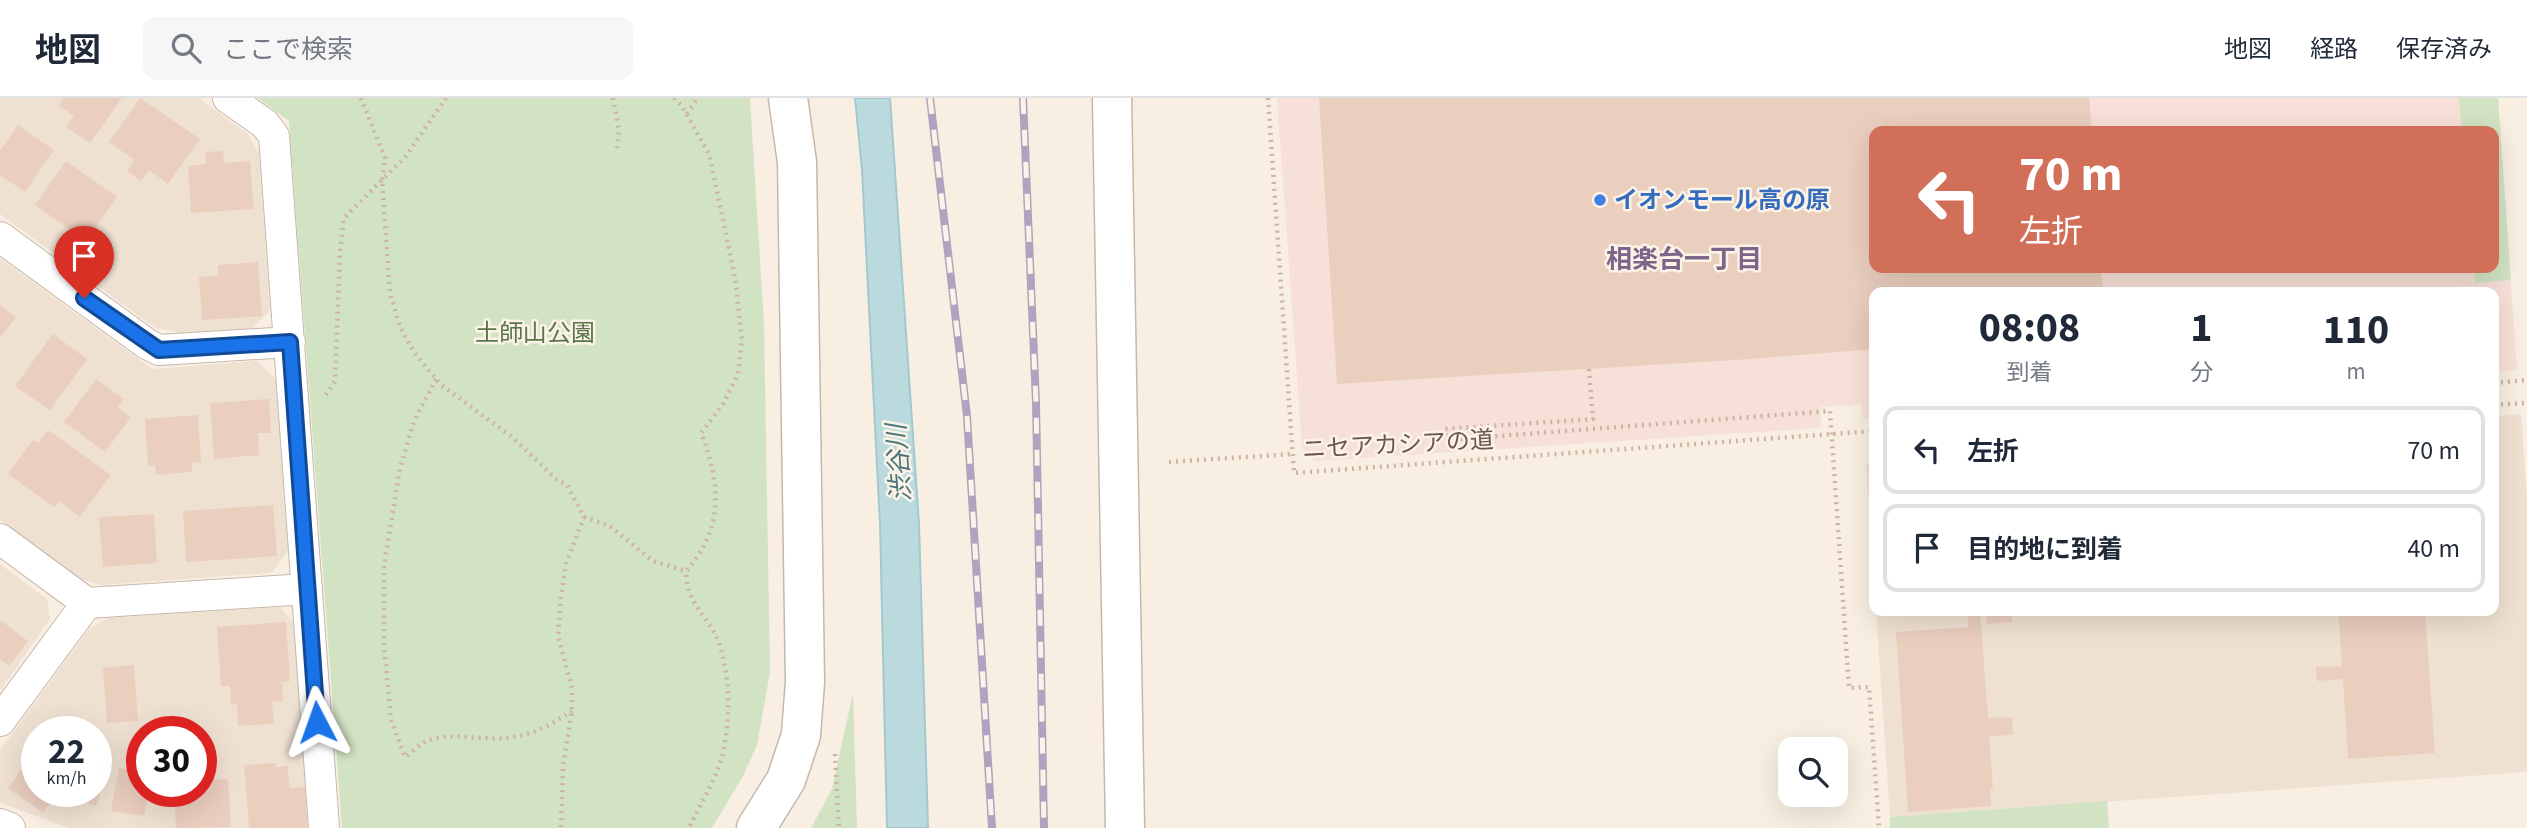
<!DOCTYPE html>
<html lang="ja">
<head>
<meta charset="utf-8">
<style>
  body { margin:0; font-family:"Source Sans 3","Noto Sans JP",sans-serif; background:#f6f6f7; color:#1f2937; height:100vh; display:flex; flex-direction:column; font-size:26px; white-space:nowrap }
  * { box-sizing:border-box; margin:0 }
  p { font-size:23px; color:#747a83 }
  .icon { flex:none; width:38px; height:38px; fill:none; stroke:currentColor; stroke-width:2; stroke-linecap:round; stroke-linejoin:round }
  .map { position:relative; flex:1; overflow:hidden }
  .details { position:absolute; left:1869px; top:189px; width:630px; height:329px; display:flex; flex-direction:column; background:#fff; border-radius:14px; box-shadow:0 7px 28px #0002 }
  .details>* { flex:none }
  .hud { position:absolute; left:1869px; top:28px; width:630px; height:147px; border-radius:14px; box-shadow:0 7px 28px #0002; background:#d26f58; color:#fff; overflow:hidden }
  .controls { position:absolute; left:1778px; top:639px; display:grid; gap:14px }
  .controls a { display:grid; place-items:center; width:70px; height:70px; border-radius:14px; background:#fff; box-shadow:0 7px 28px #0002; font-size:35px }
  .speed { position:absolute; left:21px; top:618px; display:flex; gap:14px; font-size:35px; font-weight:700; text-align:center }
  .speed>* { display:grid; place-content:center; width:91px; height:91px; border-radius:50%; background:#fff; box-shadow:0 7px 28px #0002; line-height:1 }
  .speed small { font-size:18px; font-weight:400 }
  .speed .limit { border:10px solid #d22; background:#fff; color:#111 }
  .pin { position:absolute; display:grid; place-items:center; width:60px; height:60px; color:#fff; margin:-72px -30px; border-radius:50% 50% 50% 0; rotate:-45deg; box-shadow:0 0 7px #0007 }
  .pin .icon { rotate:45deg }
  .me { position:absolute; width:77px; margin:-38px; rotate:356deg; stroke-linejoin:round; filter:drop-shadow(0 0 5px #0008) }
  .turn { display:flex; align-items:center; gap:24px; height:147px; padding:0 35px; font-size:32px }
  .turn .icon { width:91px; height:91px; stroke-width:2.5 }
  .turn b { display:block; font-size:49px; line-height:60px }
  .eta { display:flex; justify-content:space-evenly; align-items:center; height:119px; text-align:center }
  .eta b { font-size:42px; font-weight:700; line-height:49px }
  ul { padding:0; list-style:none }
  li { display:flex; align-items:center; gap:21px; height:88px; margin:0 14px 10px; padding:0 21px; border:4px solid #e0e1e3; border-radius:14px }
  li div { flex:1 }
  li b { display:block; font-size:26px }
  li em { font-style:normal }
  header { display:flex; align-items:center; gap:42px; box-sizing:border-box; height:98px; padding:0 35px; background:#fff; border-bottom:2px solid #e0e1e3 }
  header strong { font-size:33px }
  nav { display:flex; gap:38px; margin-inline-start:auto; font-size:24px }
  .search { width:490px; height:63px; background:#f6f6f7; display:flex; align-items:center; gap:18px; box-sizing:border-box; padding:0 24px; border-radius:14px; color:#747a83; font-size:26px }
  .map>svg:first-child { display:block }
  .residential { fill:#efe1d2; fill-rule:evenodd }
  .commercial { fill:#f7e0d7; fill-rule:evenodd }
  .green { fill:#d1e3c3 }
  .water { fill:#badade; stroke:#a2c9cf; stroke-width:2 }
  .building { fill:#eacebe }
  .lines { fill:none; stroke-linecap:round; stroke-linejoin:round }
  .minor-casing { stroke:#c7b7ab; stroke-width:32 }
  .tertiary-casing { stroke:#c7b7ab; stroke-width:41 }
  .path { stroke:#ceb2a2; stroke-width:4.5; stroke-dasharray:2 5; stroke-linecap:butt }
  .minor { stroke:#fff; stroke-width:30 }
  .tertiary { stroke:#fff; stroke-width:38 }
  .rail-casing { stroke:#b1a3bf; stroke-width:8 }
  .rail { stroke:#fcf3e8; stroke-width:5; stroke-dasharray:16; stroke-linecap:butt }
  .route-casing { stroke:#114b97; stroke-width:18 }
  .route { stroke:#1a73e8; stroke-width:12 }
  .shop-dot { fill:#3f7fe0; stroke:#fcf3e8; stroke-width:2.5 }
  .labels { text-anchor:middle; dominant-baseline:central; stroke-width:5; stroke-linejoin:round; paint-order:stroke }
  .shop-label { font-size:24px; font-weight:bold; fill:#366cbe; stroke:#fcf3e8; text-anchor:start }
  .park-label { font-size:24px; fill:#587649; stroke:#fcf3e8 }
  .street-label { font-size:24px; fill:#6c574c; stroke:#fcf3e8 }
  .neighbourhood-label { font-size:26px; font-weight:bold; fill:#7b6589; stroke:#fcf3e8 }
  .water-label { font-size:26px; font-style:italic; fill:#4a767d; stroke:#fcf3e8 }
</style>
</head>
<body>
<header>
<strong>地図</strong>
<div class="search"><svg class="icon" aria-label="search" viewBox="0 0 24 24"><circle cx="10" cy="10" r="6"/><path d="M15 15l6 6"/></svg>ここで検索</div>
<nav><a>地図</a><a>経路</a><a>保存済み</a></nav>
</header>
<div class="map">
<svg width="2527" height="730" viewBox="0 0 2527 730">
  <rect width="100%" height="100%" fill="#f8efe2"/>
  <path class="residential" d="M0 0H199L248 36 259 56 270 213 252 230 182 235 155 230 0 116Z
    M0 160 152 271 257 263 276 281 288 453 272 475 101 487 80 481 0 422Z
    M2521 316 2527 401V674L1890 719 1876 513H2494V318Z
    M1874 365V484L1866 366Z
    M0 466 47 501 50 521 0 593Z
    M280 509 294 525 308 730H70L0 705V652L89 531 107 520ZM37 634H96V693H37ZM142 634H201V693H142Z"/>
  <path class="commercial" d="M1277 0H2498L2517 272 2494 274V194H1874V320L1863 321 1862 306 1820 309 1821 330 1315 363 1302 350ZM1874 33H2494V170H1874Z"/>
  <path class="green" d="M258 0H750L764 225 770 574 757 647 743 678 712 730H342L289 23Z
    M2459 0H2498L2511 182 2475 185 2474 170H2494V33H2462Z
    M853 595 857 730H811L832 691Z
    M2107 703 2109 730H1890V719Z"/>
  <path class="water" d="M855 0H890L919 426 928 730H887L880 426 862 72Z"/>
  <path class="building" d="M64 0H122L90 45 66 29 74 18 59 7Z
    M140 0 200 41 168 86 149 72 141 83 127 73 134 62 109 44Z
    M1319 0H2089L2092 33H1874V170H2101L2103 194H1874V251L1750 261 1337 286Z
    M18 27 54 52 25 94 0 77V53Z
    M223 53 224 65 250 63 254 111 191 115 188 68 206 66 205 54Z
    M66 63 117 99 86 143 35 107Z
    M258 164 262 218 202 222 199 179 218 178V167Z
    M0 207 16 219 0 240Z
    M53 236 87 261 50 312 15 288Z
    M96 281 124 301 118 309 131 319 105 354 64 324Z
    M269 301 271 335H258L259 357 214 361 210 305Z
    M198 317 201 364 192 365V374L156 377 155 367 148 368 145 321Z
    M48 332 111 377 80 419 59 403 54 409 8 376 33 342 38 345Z
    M273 407 277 458 186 464 183 413Z
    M154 416 157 465 103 469 99 419Z
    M1967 513H1980L1988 620 2012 619 2013 637 1989 638 1993 691H1990L1991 708 1908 714 1896 534 1969 529Z
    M1986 513H2011L2012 524 1987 526Z
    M2338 513H2425L2435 655 2348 661 2343 581 2317 583 2316 569 2342 568Z
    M0 522 28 543 9 568 0 561Z
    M286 524 290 583 282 584 283 603 272 604 274 626 238 628 237 606 231 607 230 588H221L217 529Z
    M134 567 138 623 107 625 103 570Z
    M58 626 69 634H52Z
    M96 651 113 657 96 708 77 702 80 693H96Z
    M32 657 37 661V693H59L43 715 8 690Z
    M276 665V669L288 668 289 690 305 689 307 730H249L244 667Z
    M119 670 142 674V693H149L144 718 111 713Z
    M228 681 231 729 176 730 174 693H201V683Z"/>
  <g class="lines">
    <defs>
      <path id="minor" d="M228 0 265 26 274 38 324 730
        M0 139 147 246 159 252 290 244
        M0 441 87 505 307 491
        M0 623 87 505
        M0 726 10 730"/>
      <path id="tertiary" d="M1112 0 1125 730
        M756 730 786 682 801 637 805 584 797 64 788 0"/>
    </defs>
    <use href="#minor" class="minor-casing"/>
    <use href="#tertiary" class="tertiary-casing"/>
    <path class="path" d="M361 0 385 60 382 83 390 195 400 229 414 254 440 286 512 339 556 381 567 387 584 419 566 466 561 498 558 538 572 590V613L563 668 561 730
      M613 0 619 32 617 50
      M674 0 682 8 709 56 735 179 742 241 738 276 723 306 701 335C721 385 724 431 686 473 687 509 708 516 719 545 731 581 731 625 721 662 714 686 699 707 689 730
      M1268 0 1294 375 1874 333
      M687 16 698 0
      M1589 271 1593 321 1445 331 1446 342 1830 313 1849 590 1869 589 1879 730
      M436 281 414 323 400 370 384 468V548L391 622 405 659C411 655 417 649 423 645 447 632 480 643 506 640 531 638 551 627 572 613
      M2494 285 2527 282
      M326 297 335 283 340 155 344 120 405 59 446 0
      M2494 307 2527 305
      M1169 364 1293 356
      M584 419 610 428 653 463 686 473
      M835 656 839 730"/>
    <use href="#minor" class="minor"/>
    <use href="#tertiary" class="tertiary"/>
    <defs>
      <path id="rail" d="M930 0 967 318 992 730
        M1023 0 1036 305 1044 730"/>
    </defs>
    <use href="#rail" class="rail-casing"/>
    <use href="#rail" class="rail"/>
  </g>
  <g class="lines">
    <defs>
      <path id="route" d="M84 200 159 252 290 244 317 624"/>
    </defs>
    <use href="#route" class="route-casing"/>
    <use href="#route" class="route"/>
  </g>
  <circle class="shop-dot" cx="1600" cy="102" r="7"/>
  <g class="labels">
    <g class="shop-label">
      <text x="1614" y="102">イオンモール高の原</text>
    </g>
    <g class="park-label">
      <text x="535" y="235">土師山公園</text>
    </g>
    <g class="street-label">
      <text transform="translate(1398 347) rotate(-3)">ニセアカシアの道</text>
    </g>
    <g class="neighbourhood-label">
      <text x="1684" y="161">相楽台一丁目</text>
    </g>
    <g class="water-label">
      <text transform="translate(899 365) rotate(-94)">渋谷川</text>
    </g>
  </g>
</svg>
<div class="controls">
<a><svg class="icon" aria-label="search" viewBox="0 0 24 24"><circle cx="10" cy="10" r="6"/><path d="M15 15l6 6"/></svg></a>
</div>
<div class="speed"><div>22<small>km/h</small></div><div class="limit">30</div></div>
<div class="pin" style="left:84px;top:200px;background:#d93025"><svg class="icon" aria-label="arrive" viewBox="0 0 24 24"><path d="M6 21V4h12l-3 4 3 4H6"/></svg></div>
<svg class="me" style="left:317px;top:624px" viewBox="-20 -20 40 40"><path d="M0-17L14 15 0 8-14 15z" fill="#1a73e8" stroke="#fff" stroke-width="4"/></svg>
<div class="hud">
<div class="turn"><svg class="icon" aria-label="left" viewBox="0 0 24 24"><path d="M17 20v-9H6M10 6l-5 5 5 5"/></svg><div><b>70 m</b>左折</div></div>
</div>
<section class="details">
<div class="eta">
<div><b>08:08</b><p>到着</p></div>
<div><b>1</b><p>分</p></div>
<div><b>110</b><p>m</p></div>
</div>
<ul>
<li><svg class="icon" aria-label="left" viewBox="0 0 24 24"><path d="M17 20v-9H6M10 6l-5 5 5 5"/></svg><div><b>左折</b></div><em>70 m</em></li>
<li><svg class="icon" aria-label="arrive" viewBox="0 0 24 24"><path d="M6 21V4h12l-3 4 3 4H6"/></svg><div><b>目的地に到着</b></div><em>40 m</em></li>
</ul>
</section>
</div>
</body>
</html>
